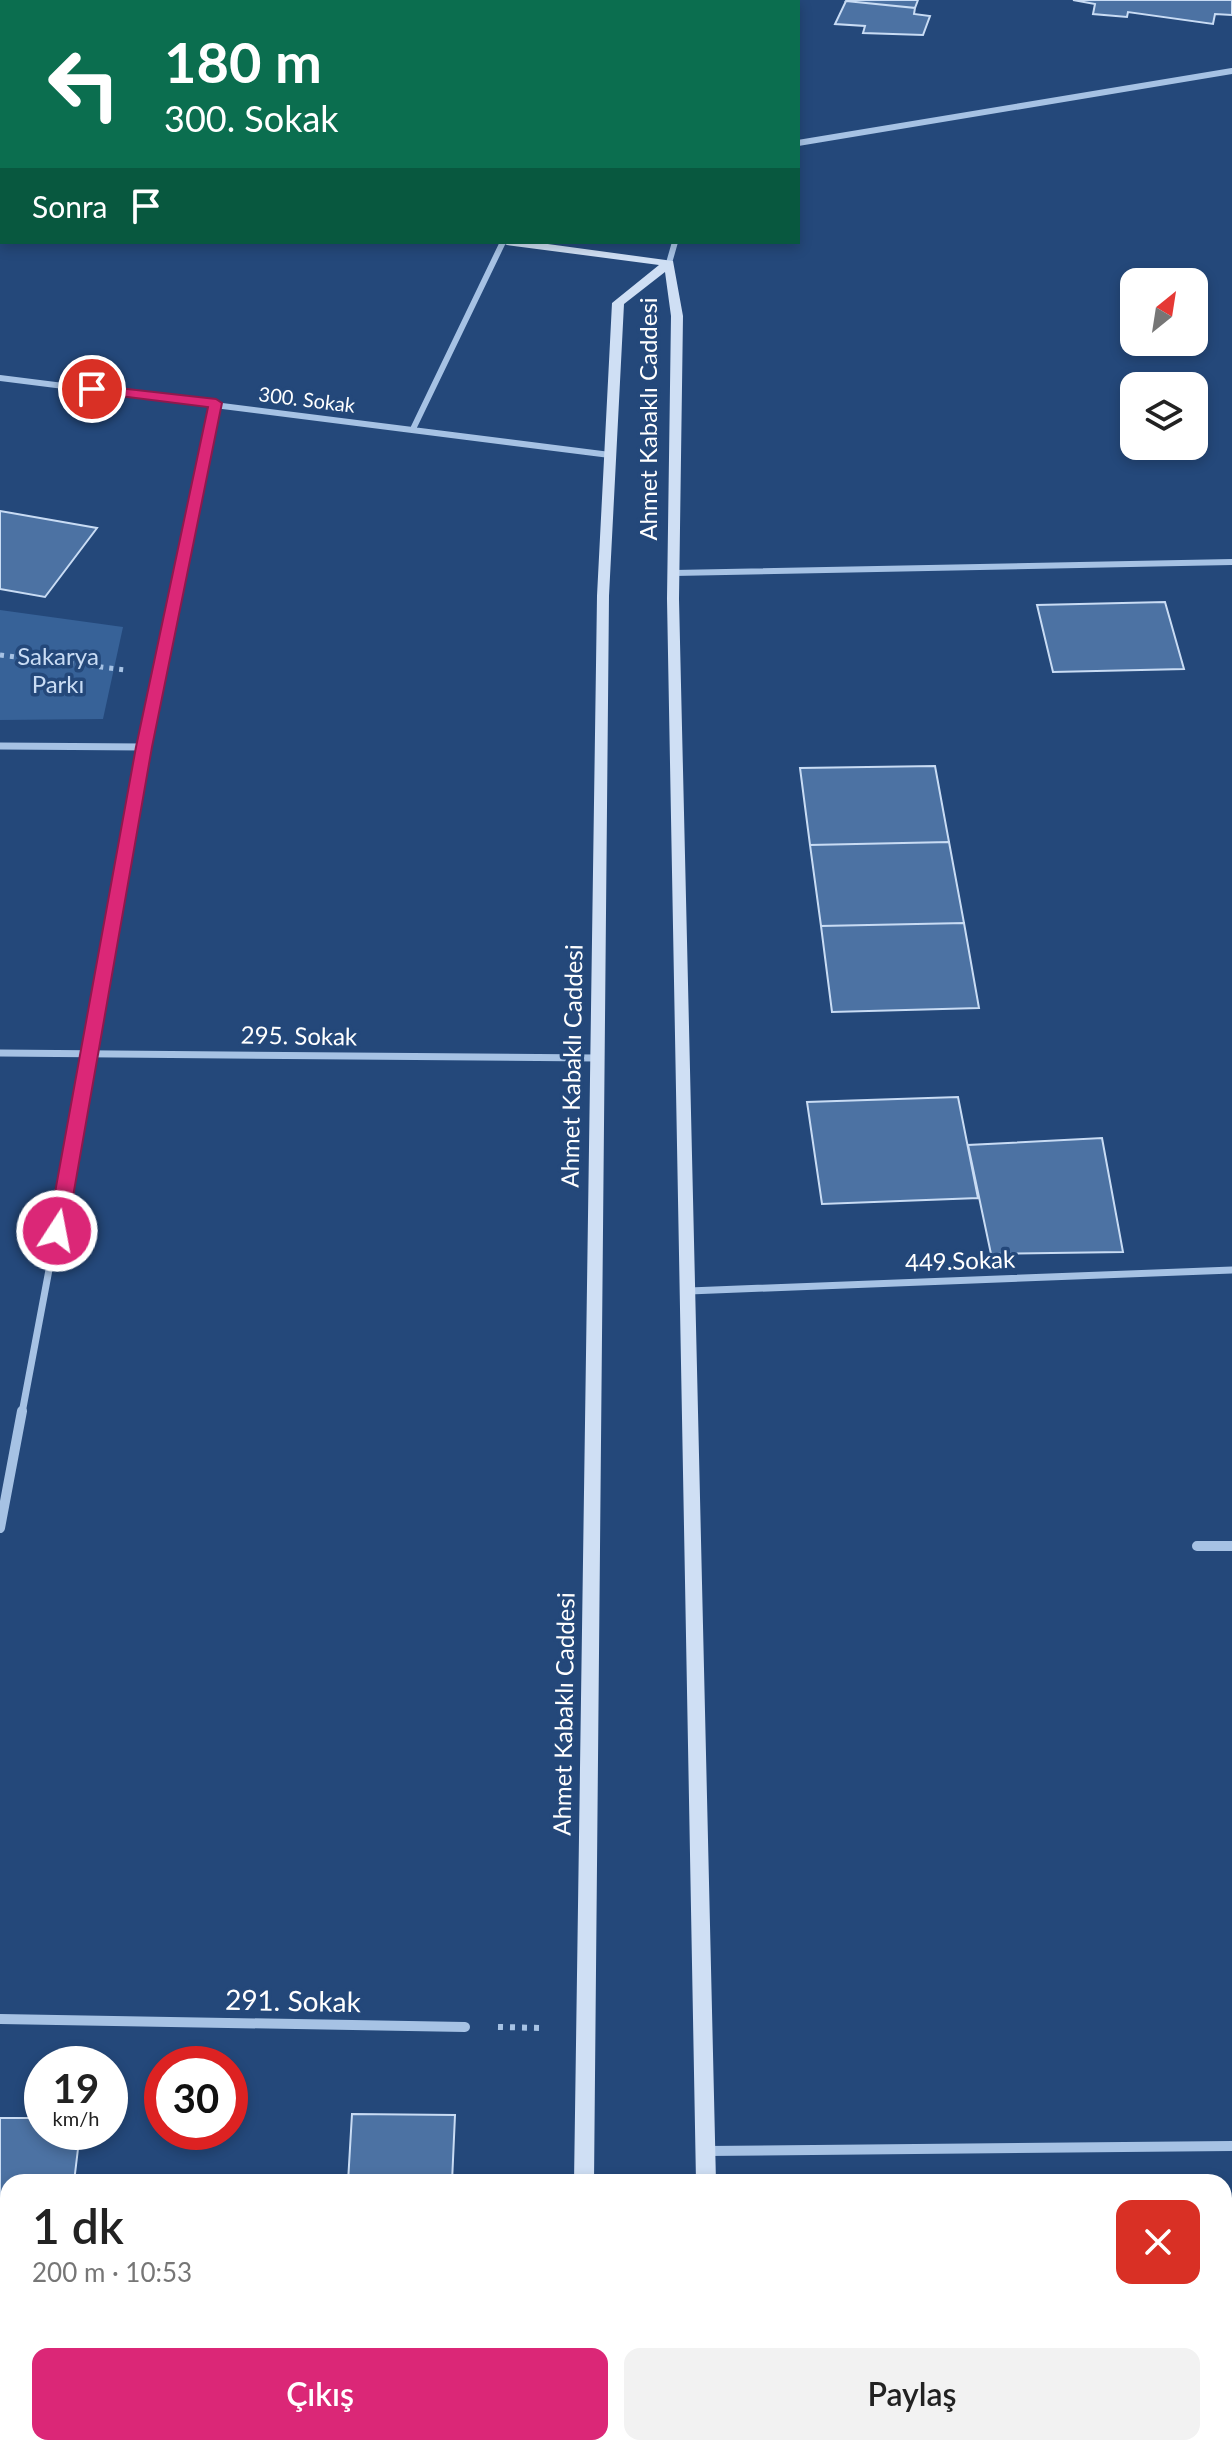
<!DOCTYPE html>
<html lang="tr">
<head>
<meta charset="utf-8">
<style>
  body { margin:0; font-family:Lato,sans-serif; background:#f2f2f2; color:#222; height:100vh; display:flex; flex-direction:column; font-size:30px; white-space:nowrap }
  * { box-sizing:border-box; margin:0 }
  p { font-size:26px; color:#767676 }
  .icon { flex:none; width:44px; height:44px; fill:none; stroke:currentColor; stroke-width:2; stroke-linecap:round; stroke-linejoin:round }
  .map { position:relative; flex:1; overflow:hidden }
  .drawer { position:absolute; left:0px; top:2174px; width:1232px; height:282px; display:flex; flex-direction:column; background:#fff; border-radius:24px 24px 0 0; box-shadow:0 4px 12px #0003 }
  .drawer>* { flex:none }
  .top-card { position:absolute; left:0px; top:0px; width:800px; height:244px; box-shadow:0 4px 12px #0003; background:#0b6e4f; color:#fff; overflow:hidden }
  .needle { width:52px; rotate:30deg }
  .fabs { position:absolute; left:1120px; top:268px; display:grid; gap:16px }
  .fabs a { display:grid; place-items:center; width:88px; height:88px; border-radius:16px; background:#fff; box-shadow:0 4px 12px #0003; font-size:40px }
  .speed { position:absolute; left:24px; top:2046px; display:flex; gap:16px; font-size:40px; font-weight:700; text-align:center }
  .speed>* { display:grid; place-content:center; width:104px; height:104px; border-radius:50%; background:#fff; box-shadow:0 4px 12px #0003; line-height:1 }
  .speed small { font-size:20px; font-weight:400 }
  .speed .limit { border:12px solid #d22; background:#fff; color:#111 }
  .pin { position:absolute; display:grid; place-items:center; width:68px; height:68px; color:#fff; margin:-34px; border:4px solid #fff; border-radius:50%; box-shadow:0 2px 8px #0007 }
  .me { position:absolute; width:88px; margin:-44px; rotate:11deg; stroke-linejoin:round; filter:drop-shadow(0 0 6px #0008) }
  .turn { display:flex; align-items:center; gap:28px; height:168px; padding:0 32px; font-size:36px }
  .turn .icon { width:104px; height:104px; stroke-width:2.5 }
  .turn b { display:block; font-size:56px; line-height:68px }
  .then { display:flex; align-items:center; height:76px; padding:0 32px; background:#0003; gap:16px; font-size:30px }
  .round { display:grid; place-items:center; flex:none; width:84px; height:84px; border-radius:16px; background:#f2f2f2 }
  .head { display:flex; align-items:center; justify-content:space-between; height:136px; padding:0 32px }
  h1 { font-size:48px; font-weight:600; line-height:60px }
  .cta { display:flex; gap:16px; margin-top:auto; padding:16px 32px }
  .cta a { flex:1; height:92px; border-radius:16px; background:#db2777; color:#fff; font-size:32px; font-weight:600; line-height:92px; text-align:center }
  .cta a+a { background:#f2f2f2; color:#222 }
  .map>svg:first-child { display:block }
  .green { fill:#376298 }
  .building { fill:#4c72a3; stroke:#c9dcf4; stroke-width:2 }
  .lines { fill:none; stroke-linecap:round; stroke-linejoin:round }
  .path-far2 { stroke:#a6c2e4; stroke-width:4; stroke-dasharray:3 4; stroke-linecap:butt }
  .path-far1 { stroke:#a6c2e4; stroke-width:5; stroke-dasharray:4 6; stroke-linecap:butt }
  .path { stroke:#a6c2e4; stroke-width:6; stroke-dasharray:5 7; stroke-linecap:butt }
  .minor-far2 { stroke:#a6c2e4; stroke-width:6 }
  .minor-far1 { stroke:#a6c2e4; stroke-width:7 }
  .minor { stroke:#a6c2e4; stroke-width:10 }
  .secondary { fill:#cfdff4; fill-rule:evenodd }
  .route { fill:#db2777; stroke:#8e194d; stroke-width:2 }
  .labels { text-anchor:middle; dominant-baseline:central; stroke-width:7; stroke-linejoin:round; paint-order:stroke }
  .far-street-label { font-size:20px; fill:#fff; stroke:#24487a }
  .street-label { font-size:24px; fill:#fff; stroke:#24487a }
  .park-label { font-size:24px; fill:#c9dcf4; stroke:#24487a }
  .near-street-label { font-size:28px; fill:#fff; stroke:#24487a }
</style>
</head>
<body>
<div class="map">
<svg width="1232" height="2455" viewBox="0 0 1232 2455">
  <rect width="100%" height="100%" fill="#24487a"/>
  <path class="green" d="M0 610 123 627 103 719 0 720Z"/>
  <path class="building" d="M918 0 915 8 846 1 847 0Z
    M1073 0H1232V15L1215 14 1213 24 1128 12 1127 17 1093 14 1095 4Z
    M846 1 915 8 914 14 930 16 923 35 863 33 865 26 835 24Z
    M0 511 97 528 45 597 0 589Z
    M1165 602 1184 669 1053 672 1037 605Z
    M935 766 949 842 810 845 800 768Z
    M949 842 964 923 821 926 810 845Z
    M964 923 979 1008 832 1012 821 926Z
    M958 1097 978 1198 822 1204 807 1102Z
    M1102 1138 1123 1252 991 1254 968 1145Z
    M352 2114 455 2115 452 2182H348Z
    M0 2118H42V2132H80L74 2182H8V2275H0Z
    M0 2374H8V2448H29L28 2455H0Z
    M329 2448H439V2455H328Z"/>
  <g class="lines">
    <path class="path-far2" d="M356 0 384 2"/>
    <path class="path-far1" d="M0 655 126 670"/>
    <path class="path" d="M498 2027 544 2028"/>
    <path class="minor-far2" d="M798 143 1232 71
      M0 173 2 170
      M0 203 2 200
      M669 263 675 242
      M0 378 610 455
      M413 429 503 242
      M674 573 1232 562
      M173 614 216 403"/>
    <path class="minor-far1" d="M0 746 144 747
      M0 1053 597 1058
      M689 1291 1232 1270
      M22 1413 173 612"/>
    <path class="minor" d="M0 1528 22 1411
      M1197 1546H1232
      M0 2019 465 2027
      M706 2151 1232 2146"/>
    <path class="secondary" d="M0 174H2V180H0Z
      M501 242H533L673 261 683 316 679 599 716 2182H696L667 599 671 316 665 272 624 304 609 596 594 2182H574L597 596 612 303 659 265 507 245Z
      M569 2448H591V2455H569Z
      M696 2448H718V2455H696Z"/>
  </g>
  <path class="route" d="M92 385 216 399 222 403 152 747 67 1231 57 1238 48 1231 136 747 208 407 88 392 86 389Z"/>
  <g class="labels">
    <g class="far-street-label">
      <text transform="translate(307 399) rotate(7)">300. Sokak</text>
    </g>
    <g class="street-label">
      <text transform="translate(647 419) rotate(-90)">Ahmet Kabaklı Caddesi</text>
      <text transform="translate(299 1035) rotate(1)">295. Sokak</text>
      <text transform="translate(571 1066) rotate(-89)">Ahmet Kabaklı Caddesi</text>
      <text transform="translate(960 1260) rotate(-2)">449.Sokak</text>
      <text transform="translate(563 1714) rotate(-89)">Ahmet Kabaklı Caddesi</text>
    </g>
    <g class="park-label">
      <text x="58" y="655">Sakarya<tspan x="58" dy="28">Parkı</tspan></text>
    </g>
    <g class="near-street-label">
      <text transform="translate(293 2000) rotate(1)">291. Sokak</text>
    </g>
  </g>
</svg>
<div class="fabs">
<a><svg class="needle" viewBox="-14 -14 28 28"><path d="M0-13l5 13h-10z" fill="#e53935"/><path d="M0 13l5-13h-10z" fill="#767676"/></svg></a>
<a><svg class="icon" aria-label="layers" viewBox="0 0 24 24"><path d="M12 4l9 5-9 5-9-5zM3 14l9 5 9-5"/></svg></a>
</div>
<div class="speed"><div>19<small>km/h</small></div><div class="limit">30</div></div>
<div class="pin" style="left:92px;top:389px;background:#d93025"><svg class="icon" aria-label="arrive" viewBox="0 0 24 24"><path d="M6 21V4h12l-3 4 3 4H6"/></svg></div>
<svg class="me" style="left:57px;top:1231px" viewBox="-20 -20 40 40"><circle r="17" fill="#db2777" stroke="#fff" stroke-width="3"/><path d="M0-11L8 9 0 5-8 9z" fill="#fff"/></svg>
<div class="top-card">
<div class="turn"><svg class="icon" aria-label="left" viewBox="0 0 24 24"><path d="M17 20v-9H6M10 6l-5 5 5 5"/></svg><div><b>180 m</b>300. Sokak</div></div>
<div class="then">Sonra<svg class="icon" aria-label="arrive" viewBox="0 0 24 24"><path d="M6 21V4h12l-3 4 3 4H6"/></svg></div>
</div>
<section class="drawer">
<div class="head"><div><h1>1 dk</h1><p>200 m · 10:53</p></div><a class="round" style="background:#d93025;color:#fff"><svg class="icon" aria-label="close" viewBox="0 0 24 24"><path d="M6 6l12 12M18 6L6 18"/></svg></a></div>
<div class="cta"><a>Çıkış</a><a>Paylaş</a></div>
</section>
</div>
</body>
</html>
